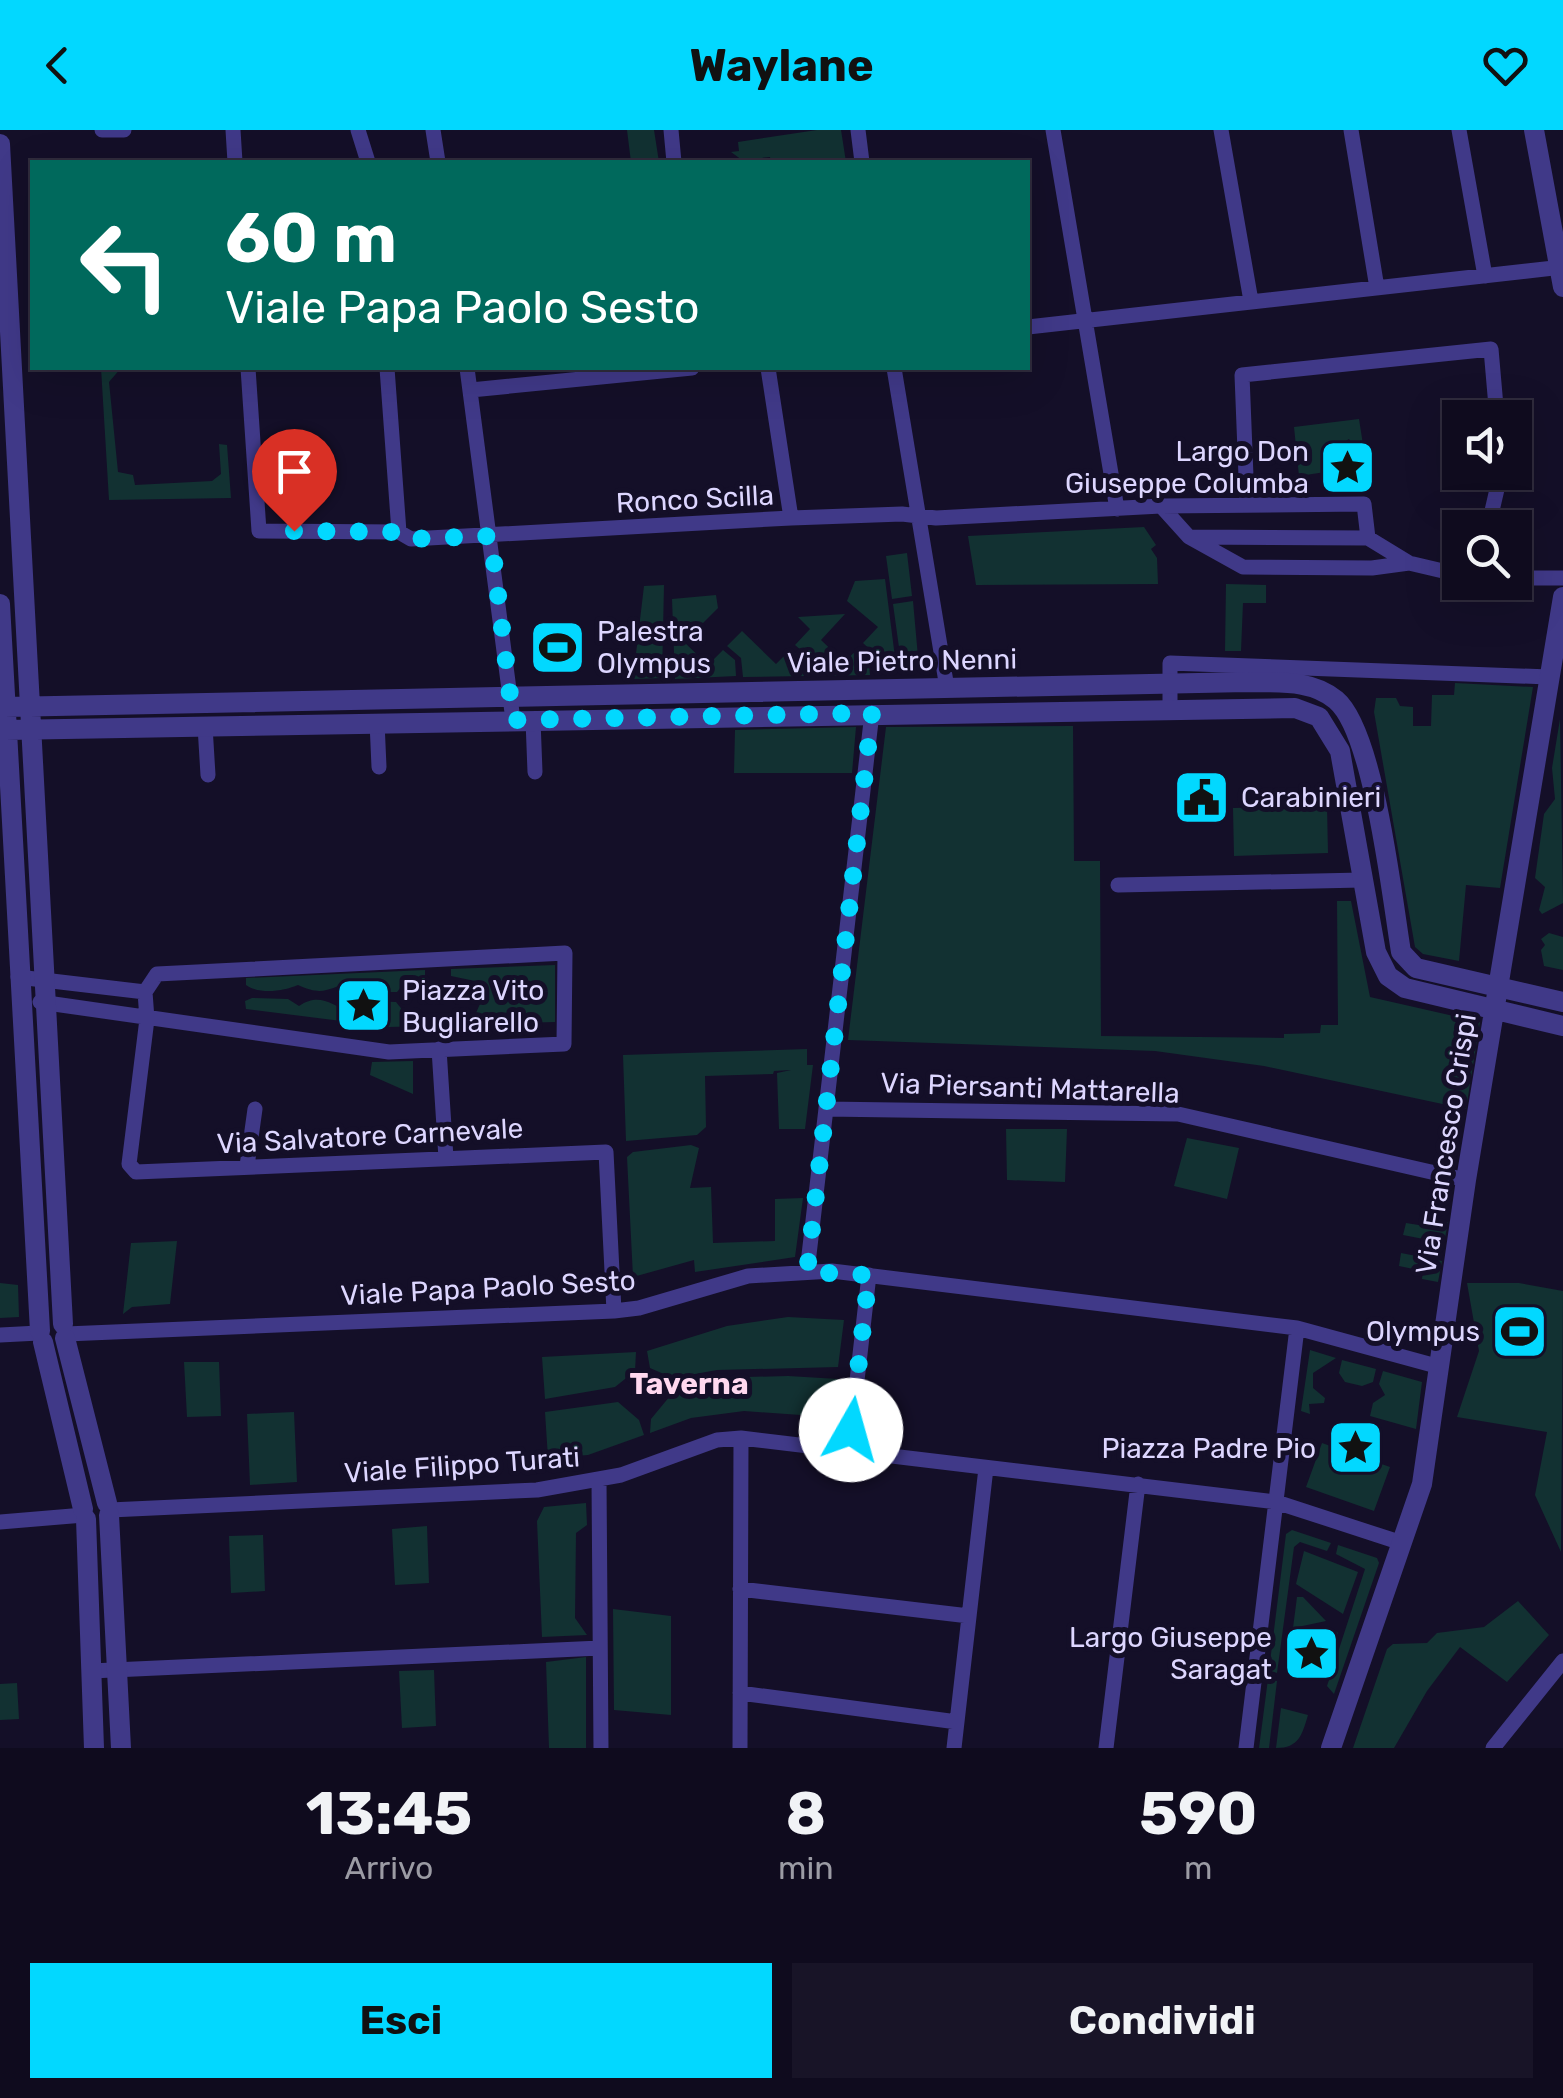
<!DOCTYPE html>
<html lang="it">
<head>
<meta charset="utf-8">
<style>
  body { margin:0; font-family:Rubik,sans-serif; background:#181427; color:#f1f3f6; height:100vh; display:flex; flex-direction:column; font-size:38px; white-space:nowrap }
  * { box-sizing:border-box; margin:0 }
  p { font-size:32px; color:#9b9ba4 }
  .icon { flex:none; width:55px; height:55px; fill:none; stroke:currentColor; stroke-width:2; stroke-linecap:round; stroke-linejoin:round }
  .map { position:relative; height:1618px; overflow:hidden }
  .sheet { display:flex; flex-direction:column; background:#0f0b1e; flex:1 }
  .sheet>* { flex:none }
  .guide { position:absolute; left:30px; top:30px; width:1000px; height:210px; border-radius:0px; box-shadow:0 10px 40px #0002,0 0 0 2px #2f2b3c; background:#00695c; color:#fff; overflow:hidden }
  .buttons { position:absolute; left:1442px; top:270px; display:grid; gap:20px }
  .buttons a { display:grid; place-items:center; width:90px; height:90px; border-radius:0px; background:#0f0b1e; box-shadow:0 10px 40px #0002,0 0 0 2px #2f2b3c; font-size:50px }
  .pin { position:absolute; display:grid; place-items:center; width:85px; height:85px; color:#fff; margin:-102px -42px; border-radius:50% 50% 50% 0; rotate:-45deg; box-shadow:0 0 10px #0007 }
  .pin .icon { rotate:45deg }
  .me { position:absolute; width:110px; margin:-55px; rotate:7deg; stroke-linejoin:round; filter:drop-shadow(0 0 8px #0008) }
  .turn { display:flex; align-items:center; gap:35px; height:210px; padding:0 30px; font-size:45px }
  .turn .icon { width:130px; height:130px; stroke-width:2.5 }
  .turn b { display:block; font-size:70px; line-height:85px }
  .eta { display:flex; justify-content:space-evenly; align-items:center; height:170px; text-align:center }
  .eta b { font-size:60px; font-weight:700; line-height:70px }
  .button { display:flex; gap:20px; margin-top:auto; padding:20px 30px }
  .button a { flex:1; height:115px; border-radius:0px; background:#02d8ff; color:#111; font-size:40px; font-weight:700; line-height:115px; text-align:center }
  .button a+a { background:#181427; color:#f1f3f6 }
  header { display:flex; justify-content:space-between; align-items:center; height:130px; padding:0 30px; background:#02d8ff; color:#111; font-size:45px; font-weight:700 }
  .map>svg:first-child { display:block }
  .green { fill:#123132 }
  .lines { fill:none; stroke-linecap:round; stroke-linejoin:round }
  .minor { stroke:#403988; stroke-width:15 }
  .tertiary { stroke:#403988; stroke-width:20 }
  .route { stroke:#02d8ff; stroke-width:18; stroke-dasharray:0 32.4 }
  .labels { text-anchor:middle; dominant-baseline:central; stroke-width:10; stroke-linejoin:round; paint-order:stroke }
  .poi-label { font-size:28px; fill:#ddd6ff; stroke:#140f28; text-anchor:end }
  .street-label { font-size:28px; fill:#ddd6ff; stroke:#140f28 }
  .neighbourhood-label { font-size:30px; font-weight:bold; fill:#ffd8ef; stroke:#140f28 }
</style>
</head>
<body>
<header><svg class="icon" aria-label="back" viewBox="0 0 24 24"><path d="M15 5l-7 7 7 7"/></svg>Waylane<svg class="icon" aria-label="heart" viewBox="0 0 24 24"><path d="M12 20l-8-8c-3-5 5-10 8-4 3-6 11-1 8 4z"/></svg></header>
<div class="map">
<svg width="1563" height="1618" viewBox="0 0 1563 1618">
  <rect width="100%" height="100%" fill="#140f28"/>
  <path class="green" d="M627 0H654L659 32H631Z
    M817 0H841L846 32H771L770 27 742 30 731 22 739 21 738 12Z
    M101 238H121L109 252 118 342 133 345 135 355 212 351 221 344 219 314 227 315 231 368 109 370Z
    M1359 289 1364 321 1352 329 1348 322 1355 318 1349 309 1327 322 1332 331 1340 327 1344 334 1332 341 1299 346 1294 297Z
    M1144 397 1156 415 1151 419 1157 428 1158 454 976 455 968 406Z
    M907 423 912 466 892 469 886 426Z
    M885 449 897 543 878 544 877 526 863 513 878 497 847 471 855 451Z
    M1226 454 1266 455V473H1243L1241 521H1225Z
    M664 455 662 548 633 549 644 456Z
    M716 465 718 478 684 512 708 535 723 520 735 530 736 546 675 549 672 469Z
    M913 471 918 527 901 532 893 474Z
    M845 484 821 510 844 532 858 519 868 526 870 545 810 546 809 527 795 515 810 499 798 487Z
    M742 501 776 534 791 519 803 530 804 546 743 547 741 528 727 516Z
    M1455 553 1533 557 1500 758 1466 755 1459 831 1423 824 1415 817 1374 582 1376 568H1396L1400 576 1413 577V596H1431L1432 565H1454Z
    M1560 589 1563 773 1542 784 1539 780 1545 757 1535 748 1544 684 1555 669 1552 638Z
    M1073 596 1074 731H1100L1101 906 1284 908V904L1320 903 1321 895H1338L1337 771H1351L1370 867 1480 892 1466 979 1264 936 1155 921 848 910 886 597Z
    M856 597 852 643H734L735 600Z
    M1327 676 1328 723 1234 726 1233 678Z
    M1549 803 1563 807V840L1544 836 1541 820 1545 815 1541 809Z
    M555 835V892L451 895V889L476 883 483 867 475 851 451 846V839Z
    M425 840V849L406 851 397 862H365L351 852C328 858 324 867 298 855 284 861 260 865 246 855V848Z
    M252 868 288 869 299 876C320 862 331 875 350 882L365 871 396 872 408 887 427 889V896L389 897 246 879 245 871Z
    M807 919V935H813L805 999H779L777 943 791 940 774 941 773 944 705 946 706 997 697 1005 626 1011 623 925Z
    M413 931V964L370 945 372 932Z
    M1006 999H1067L1065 1052 1007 1050Z
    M1187 1008 1239 1018 1227 1069 1174 1056Z
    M691 1015 699 1018 690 1058 711 1057 713 1113 775 1111V1069L803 1068 795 1127 695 1142 694 1130 633 1147 627 1027 633 1022Z
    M1433 1089 1448 1092 1444 1113 1403 1105 1406 1093 1431 1097Z
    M177 1111 170 1174 132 1177 123 1184 131 1113Z
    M1401 1123 1442 1131 1438 1152 1422 1149 1423 1141 1399 1136Z
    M0 1153 18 1155 19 1187 0 1188Z
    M1467 1153H1519L1563 1161 1561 1422 1535 1365 1547 1302 1457 1287 1479 1221Z
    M788 1187 844 1190 838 1237 717 1240 673 1248 650 1238 647 1221 727 1196Z
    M1310 1220 1336 1228 1313 1243V1258L1325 1268 1324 1273 1309 1274 1310 1284 1301 1281Z
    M636 1222 635 1241 615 1257 545 1269 542 1227Z
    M1342 1230 1376 1239 1373 1252 1362 1256 1345 1252 1339 1243Z
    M184 1232H219L221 1286 187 1287Z
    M1383 1241 1422 1252 1416 1299 1370 1286 1373 1273 1385 1265 1379 1254Z
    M788 1246 838 1249 829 1287 744 1281 691 1288 650 1303 651 1289 675 1260 747 1247Z
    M618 1272 639 1290 644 1305 588 1325 548 1328 545 1282Z
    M294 1282 297 1352 250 1355 247 1284Z
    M1322 1313 1390 1337 1374 1381 1306 1357Z
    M586 1373 587 1395 576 1403 575 1488 587 1505 542 1507 537 1391 544 1377Z
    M427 1396 429 1453 395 1455 392 1399Z
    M1292 1400 1331 1413 1327 1421 1300 1412 1294 1417 1277 1543 1269 1540 1286 1404Z
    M263 1405 265 1461 231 1463 229 1406Z
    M1338 1415 1377 1428 1379 1433 1334 1564 1327 1556 1365 1439 1336 1424Z
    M1304 1421 1358 1442 1343 1484 1296 1454Z
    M1297 1467H1303L1326 1491 1293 1498Z
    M1518 1471 1549 1505 1507 1552 1460 1517 1427 1561 1394 1618H1353L1387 1519 1393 1514 1427 1513 1437 1503 1484 1497Z
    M613 1479 671 1486V1585L614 1580Z
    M1333 1499 1338 1503 1323 1538 1288 1531 1291 1507Z
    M586 1527V1618H549L546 1532Z
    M434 1540 436 1596 402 1598 399 1541Z
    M1268 1549 1277 1551 1269 1618H1259Z
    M17 1553 19 1589 0 1590V1554Z
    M1281 1578 1308 1585C1302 1605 1299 1618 1276 1618Z"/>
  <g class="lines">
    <path class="minor" d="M102 0H124
      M233 0 235 32
      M358 0 368 32
      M433 0 438 32
      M671 0 674 32
      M858 0 862 32
      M1053 0 1117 379
      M1221 0 1251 171
      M1351 0 1377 158
      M1459 0 1485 146
      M1028 197 1563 137
      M248 238 259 401 399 402 411 409 791 388 902 384 936 388 1161 376 1189 407 1243 437 1372 438 1409 433 1460 445
      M387 238 399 402
      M467 238 513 590
      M768 238 791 388
      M894 238 947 558
      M471 260 692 238
      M1247 372 1242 245 1491 219 1497 288
      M1161 376 1364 374 1368 408 1190 407
      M1488 398 1501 342
      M1368 408 1409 433
      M1515 448H1563
      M1170 579V533L1549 547
      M533 590 535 642
      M377 592 379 637
      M205 596 208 645
      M1118 755 1362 750
      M18 847 145 862
      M40 872 389 922 564 914 565 823 157 844 145 862 147 889 129 1034 136 1042 606 1022 614 1181
      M439 919 446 1028
      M826 979 1178 984 1466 1050
      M247 1036 255 979
      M1441 1045 1451 989
      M807 1142 872 583
      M66 1204 614 1181 639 1178 748 1146 832 1141 1297 1198 1440 1237
      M0 1205 39 1203
      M849 1321 869 1145
      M599 1350 601 1618
      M110 1380 537 1360 621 1345 717 1310 741 1308 1276 1372 1402 1413
      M0 1392 84 1385
      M740 1459 969 1486
      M91 1541 600 1518
      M740 1563 957 1592
      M740 1618 741 1308
      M954 1618 986 1338
      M1106 1618 1138 1354
      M1246 1618 1297 1198
      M1493 1618 1563 1531"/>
    <path class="tertiary" d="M1534 0 1563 157
      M0 14 63 1194
      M0 474 40 1201
      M5 577 1247 552C1278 553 1311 549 1336 570 1374 602 1392 767 1401 822L1416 838 1563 872
      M6 600 1295 578 1319 587 1340 621 1376 822 1388 846 1405 858 1563 896
      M65 1208 107 1373
      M43 1212 83 1379
      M109 1385 121 1618
      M86 1389 94 1618
      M1331 1618 1422 1354 1466 1050 1563 467"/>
  </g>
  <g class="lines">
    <path class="route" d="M294 401 399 402 410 409 491 406 513 590 872 583 807 1142 869 1145 851 1300"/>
  </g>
  <defs>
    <symbol id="sight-square" viewBox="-11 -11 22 22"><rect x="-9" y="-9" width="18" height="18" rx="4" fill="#02d8ff" stroke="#140f28"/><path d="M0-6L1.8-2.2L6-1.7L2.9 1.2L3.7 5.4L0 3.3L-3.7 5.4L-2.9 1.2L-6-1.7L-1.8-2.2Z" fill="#111"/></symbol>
    <symbol id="stadium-square" viewBox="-11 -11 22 22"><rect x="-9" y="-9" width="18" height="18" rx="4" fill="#02d8ff" stroke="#140f28"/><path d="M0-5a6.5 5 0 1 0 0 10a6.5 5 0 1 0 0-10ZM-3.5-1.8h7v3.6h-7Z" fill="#111"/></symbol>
    <symbol id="civic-square" viewBox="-11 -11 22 22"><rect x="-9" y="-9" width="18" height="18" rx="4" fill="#02d8ff" stroke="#140f28"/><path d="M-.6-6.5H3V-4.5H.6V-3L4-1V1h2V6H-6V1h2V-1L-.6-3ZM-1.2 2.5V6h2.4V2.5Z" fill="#111"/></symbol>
  </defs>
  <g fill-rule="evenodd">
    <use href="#sight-square" x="1316" y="306" width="63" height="63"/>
    <use href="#stadium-square" x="526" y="486" width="63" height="63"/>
    <use href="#civic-square" x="1170" y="636" width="63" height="63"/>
    <use href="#sight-square" x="332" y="844" width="63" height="63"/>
    <use href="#stadium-square" x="1488" y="1170" width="63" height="63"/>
    <use href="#sight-square" x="1324" y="1286" width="63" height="63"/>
    <use href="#sight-square" x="1280" y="1492" width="63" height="63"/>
  </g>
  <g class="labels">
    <g class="poi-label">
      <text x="1309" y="321">Largo Don<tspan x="1309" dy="32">Giuseppe Columba</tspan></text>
      <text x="597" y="501" text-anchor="start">Palestra<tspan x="597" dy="32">Olympus</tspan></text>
      <text x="1241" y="667" text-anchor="start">Carabinieri</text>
      <text x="402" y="860" text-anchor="start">Piazza Vito<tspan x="402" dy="32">Bugliarello</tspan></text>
      <text x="1480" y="1201">Olympus</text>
      <text x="1316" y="1318">Piazza Padre Pio</text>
      <text x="1272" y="1507">Largo Giuseppe<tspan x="1272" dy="32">Saragat</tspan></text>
    </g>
    <g class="street-label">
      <text transform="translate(695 369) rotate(-3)">Ronco Scilla</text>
      <text transform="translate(902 531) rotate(-1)">Viale Pietro Nenni</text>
      <text transform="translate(1030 958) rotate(2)">Via Piersanti Mattarella</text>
      <text transform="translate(370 1006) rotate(-3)">Via Salvatore Carnevale</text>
      <text transform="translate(1446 1014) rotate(-81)">Via Francesco Crispi</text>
      <text transform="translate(488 1158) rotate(-3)">Viale Papa Paolo Sesto</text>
      <text transform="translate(462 1335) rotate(-4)">Viale Filippo Turati</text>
    </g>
    <g class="neighbourhood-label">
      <text x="689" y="1254">Taverna</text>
    </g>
  </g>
</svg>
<div class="buttons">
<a><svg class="icon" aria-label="sound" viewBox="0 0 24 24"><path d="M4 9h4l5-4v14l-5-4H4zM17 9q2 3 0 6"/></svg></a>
<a><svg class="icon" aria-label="search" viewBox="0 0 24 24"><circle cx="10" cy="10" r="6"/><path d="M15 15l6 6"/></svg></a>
</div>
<div class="pin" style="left:294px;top:401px;background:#d93025"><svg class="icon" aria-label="arrive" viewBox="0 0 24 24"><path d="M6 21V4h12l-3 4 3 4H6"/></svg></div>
<svg class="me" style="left:851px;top:1300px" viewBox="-20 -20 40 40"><circle r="19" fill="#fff"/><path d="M0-13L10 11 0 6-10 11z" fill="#02d8ff"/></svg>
<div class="guide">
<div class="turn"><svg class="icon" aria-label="left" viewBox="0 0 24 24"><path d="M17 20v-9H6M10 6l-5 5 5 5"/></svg><div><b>60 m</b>Viale Papa Paolo Sesto</div></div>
</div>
</div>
<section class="sheet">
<div class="eta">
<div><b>13:45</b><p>Arrivo</p></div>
<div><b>8</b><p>min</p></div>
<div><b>590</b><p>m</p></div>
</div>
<div class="button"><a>Esci</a><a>Condividi</a></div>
</section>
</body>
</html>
